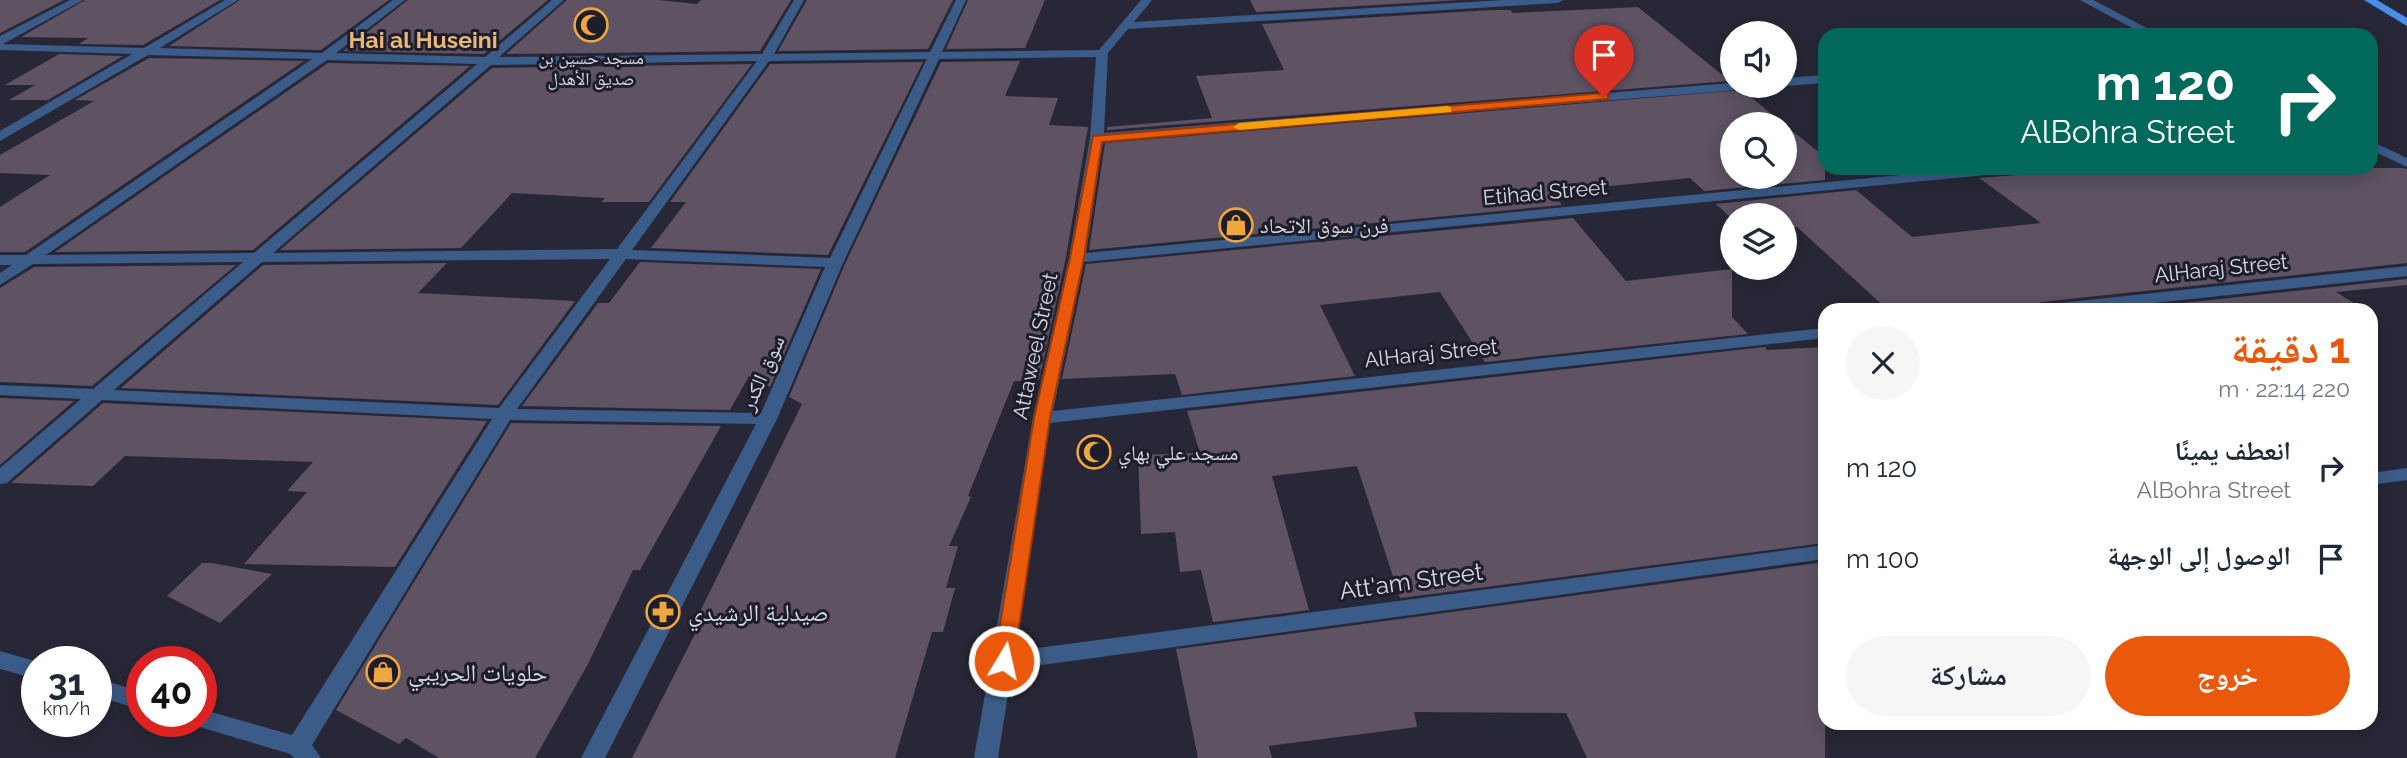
<!DOCTYPE html>
<html lang="ar">
<head>
<meta charset="utf-8">
<style>
  body { margin:0; font-family:Raleway,"Noto Naskh Arabic",sans-serif; background:#f6f6f7; color:#1f2937; direction:rtl; height:100vh; display:flex; flex-direction:column; font-size:26px; white-space:nowrap }
  * { box-sizing:border-box; margin:0 }
  p { font-size:23px; color:#747a83 }
  .icon { flex:none; width:38px; height:38px; fill:none; stroke:currentColor; stroke-width:2; stroke-linecap:round; stroke-linejoin:round }
  .map { position:relative; flex:1; overflow:hidden; direction:ltr }
  .panel { position:absolute; left:1818px; top:303px; width:560px; height:427px; display:flex; flex-direction:column; background:#fff; border-radius:21px; box-shadow:0 4px 18px #0003; direction:rtl }
  .panel>* { flex:none }
  .banner { position:absolute; left:1818px; top:28px; width:560px; height:147px; border-radius:21px; box-shadow:0 4px 18px #0003; direction:rtl; background:#00695c; color:#fff; overflow:hidden }
  .tools { position:absolute; left:1720px; top:21px; display:grid; gap:14px }
  .tools a { display:grid; place-items:center; width:77px; height:77px; border-radius:50%; background:#fff; box-shadow:0 4px 18px #0003; font-size:35px }
  .speed { position:absolute; left:21px; top:646px; display:flex; gap:14px; font-size:35px; font-weight:700; text-align:center }
  .speed>* { display:grid; place-content:center; width:91px; height:91px; border-radius:50%; background:#fff; box-shadow:0 4px 18px #0003; line-height:1 }
  .speed small { font-size:18px; font-weight:400 }
  .speed .limit { border:10px solid #d22; background:#fff; color:#111 }
  .pin { position:absolute; display:grid; place-items:center; width:60px; height:60px; color:#fff; margin:-72px -30px; border-radius:50% 50% 50% 0; rotate:-45deg; box-shadow:0 0 7px #0007 }
  .pin .icon { rotate:45deg }
  .me { position:absolute; width:77px; margin:-38px; rotate:9deg; stroke-linejoin:round; filter:drop-shadow(0 0 5px #0008) }
  .turn { display:flex; align-items:center; gap:24px; height:147px; padding:0 28px; font-size:32px }
  .turn .icon { width:91px; height:91px; stroke-width:2.5 }
  .turn b { display:block; font-size:49px; line-height:60px }
  .round { display:grid; place-items:center; flex:none; width:74px; height:74px; border-radius:37px; background:#f6f6f7 }
  .head { display:flex; align-items:center; justify-content:space-between; height:119px; padding:0 28px }
  h1 { font-size:42px; font-weight:700; line-height:52px; color:#ea580c }
  .action { display:flex; gap:14px; margin-top:auto; padding:14px 28px }
  .action a { flex:1; height:80px; border-radius:42px; background:#ea580c; color:#fff; font-size:28px; font-weight:700; line-height:80px; text-align:center }
  .action a+a { background:#f6f6f7; color:#1f2937 }
  ul { padding:0; list-style:none }
  li { display:flex; align-items:center; gap:21px; height:91px; padding:0 28px }
  li div { flex:1 }
  li b { display:block; font-size:26px }
  li em { font-style:normal }
  .map>svg:first-child { display:block }
  .building { fill:#5e5263 }
  .lines { fill:none; stroke-linecap:round; stroke-linejoin:round }
  .minor { fill:#3b5c89; fill-rule:evenodd }
  .major { fill:#478de9; fill-rule:evenodd }
  .route { fill:#ea580c; stroke:#983908; stroke-width:2 }
  .slow { fill:#f59e0b }
  .labels { text-anchor:middle; dominant-baseline:central; stroke-width:6; stroke-linejoin:round; paint-order:stroke }
  .far-poi-label { font-size:18px; fill:#d7d8e2; stroke:#1e1d2c }
  .street-label { font-size:21px; fill:#d7d8e2; stroke:#1e1d2c }
  .poi-label { font-size:21px; fill:#d7d8e2; stroke:#1e1d2c; text-anchor:start }
  .far-district-label { font-size:23px; font-weight:bold; fill:#e9b877; stroke:#1e1d2c }
  .near-street-label { font-size:24px; fill:#d7d8e2; stroke:#1e1d2c }
  .near-poi-label { font-size:24px; fill:#d7d8e2; stroke:#1e1d2c; text-anchor:start }
</style>
</head>
<body>
<div class="map">
<svg width="2407" height="758" viewBox="0 0 2407 758">
  <rect width="100%" height="100%" fill="#272737"/>
  <path class="building" d="M0 0H64L0 33Z
    M85 0H220L143 45 79 44 88 38 21 37Z
    M240 0H389L321 50 169 46Z
    M408 0H548L484 54 343 51Z
    M567 0H658L697 4 701 0H791L760 51 506 54Z
    M807 0H953L928 49 778 51Z
    M968 0H1045L1025 48 946 49Z
    M1250 0H1460L1256 12Z
    M1638 7 1730 81 1107 130V127L1212 118 1196 76 1284 70 1262 24 1492 10H1510L1513 13Z
    M59 54 123 56 48 100H9L35 85H5Z
    M149 58 304 61 25 252H0V207L50 175 0 173V155L94 101 75 100Z
    M1020 61 1005 96 1058 98 1049 125 1088 127 1066 257 1039 380 1014 381 968 496 971 497 949 546H958L946 588H955L943 632H932L895 758H632L697 630H691L802 404 789 397 845 264 941 62Z
    M923 62 828 255 651 248 686 202H670L770 64Z
    M328 63 470 66 253 250 55 252Z
    M752 64 649 202H601L605 198 512 193 461 248 280 250 492 68Z
    M1742 90 1784 124H1732V177H1785V125L1825 157V180L1704 191 1690 178 1551 192 1562 205 1089 250 1105 143Z
    M2026 168H2403L2407 169V263L2041 302 2030 310H1888L1797 227 1785 228V215H1732V219L1716 204 1856 190 1912 237 2041 223 1979 178 2017 175Z
    M1573 218 1626 281 1732 269V317L1748 334 1485 362 1440 292 1320 305 1355 376 1182 395 1175 374 1062 379 1086 264Z
    M640 262 821 269 770 387 749 376 730 410 522 406 598 303H609Z
    M447 263 418 293 575 301 498 405 121 388 263 265Z
    M236 265 92 386 0 382V288L34 267Z
    M2407 279V285L2336 292 2365 310H2116Z
    M1765 347 1767 350 1825 347V543L1400 598 1357 466 1272 476 1309 610 1213 622 1201 570 1180 572 1175 532 1141 534 1138 455 1200 453 1187 411Z
    M0 398 74 401 0 465Z
    M103 403 487 421 395 567 244 564 307 492 287 491 313 462 125 456 93 486 11 483Z
    M511 423 721 426 640 570H633L588 664 535 758H439L406 738 399 744 336 710Z
    M1825 562V758H1587L1566 713 1414 712 1417 727 1269 746 1272 758H1198L1176 649Z
    M202 563H211L272 574 220 623 167 596Z"/>
  <g class="lines">
    <path class="minor" d="M70 0H83L3 44 144 48 225 0H238L160 48 322 53 393 0H405L336 53 485 57 552 0H564L499 57 762 54 794 0H804L774 54 930 52 956 0H966L942 52 1099 50 1141 0H1152L1134 22 1504 0H1563L1558 3 1128 29 1108 53 1104 133 1732 83V86H1743L1737 90 1103 141 1086 253 1974 168H2024L2017 172 1084 262 1053 411 1825 328V338L1050 423 1015 651 1825 545V559L1012 669 998 758H974L1033 418 1069 258 1090 138 1096 57 939 59 843 263 777 419 605 758H581L756 424 510 420 312 745 321 758H294L290 754 193 725 191 721H201V709L292 735 492 419 102 400 7 483 0 484V468L81 399 0 395V385L93 389 243 262 33 264 0 285V273L12 265H0V255H26L312 59 148 55 0 141V131L132 54 0 50V36ZM927 59 830 258 632 250 769 61ZM327 60 477 64 254 253 46 255ZM757 61 617 249 273 253 491 65ZM610 259 499 408 114 390 262 262ZM626 259 825 267 761 413 517 409Z
      M2080 0H2093L2160 35H2145Z
      M1825 75V83L1785 86V78Z
      M2371 141 2407 158V167L2371 150Z
      M2407 266V276L2089 310H2033L2041 305Z
      M2407 468V480L2371 485V473Z
      M0 651 38 662 37 679 0 669Z
      M96 678 142 692V710L96 696Z"/>
    <path class="major" d="M2364 0H2377L2407 18V26Z"/>
  </g>
  <path class="route" d="M1604 93 1608 94V99L1102 142 1084 258 1050 418 1014 661 1011 667H997L994 661 1034 418 1070 258 1093 136Z"/>
  <path class="slow" d="M1447 106 1451 107V112L1239 130 1233 127 1239 123Z"/>
  <defs>
    <symbol id="mosque-ring" viewBox="-11 -11 22 22"><circle r="9.5" fill="#1e1d2c" stroke="#eea73d" stroke-width="1.5"/><path d="M3.5-4.9A6 6 0 1 0 3.5 4.9A5 5 0 1 1 3.5-4.9Z" fill="#eea73d"/></symbol>
    <symbol id="shop-ring" viewBox="-11 -11 22 22"><circle r="9.5" fill="#1e1d2c" stroke="#eea73d" stroke-width="1.5"/><path d="M-5-2.5h2.3a2.7 3.5 0 0 1 5.4 0H5L5.5 6h-11ZM-1.5-2.5h3a1.5 2.3 0 0 0-3 0Z" fill="#eea73d"/></symbol>
    <symbol id="pharmacy-ring" viewBox="-11 -11 22 22"><circle r="9.5" fill="#1e1d2c" stroke="#eea73d" stroke-width="1.5"/><path d="M-2-6h4v4h4v4h-4v4h-4v-4h-4v-4h4Z" fill="#eea73d"/></symbol>
  </defs>
  <g fill-rule="evenodd">
    <use href="#mosque-ring" x="572" y="6" width="38" height="38"/>
    <use href="#shop-ring" x="1217" y="206" width="38" height="38"/>
    <use href="#mosque-ring" x="1075" y="433" width="38" height="38"/>
    <use href="#pharmacy-ring" x="644" y="593" width="38" height="38"/>
    <use href="#shop-ring" x="364" y="653" width="38" height="38"/>
  </g>
  <g class="labels">
    <g class="far-poi-label">
      <text x="591" y="57">مسجد حسين بن<tspan x="591" dy="21">صديق الأهدل</tspan></text>
    </g>
    <g class="street-label">
      <text transform="translate(1545 192) rotate(-5)">Etihad Street</text>
      <text transform="translate(2221 268) rotate(-6)">AlHaraj Street</text>
      <text transform="translate(1035 346) rotate(-78)">Attaweel Street</text>
      <text transform="translate(1431 353) rotate(-6)">AlHaraj Street</text>
      <text transform="translate(762 373) rotate(-66)">سوق الكدر</text>
    </g>
    <g class="poi-label">
      <text x="1260" y="225">فرن سوق الاتحاد</text>
      <text x="1118" y="452">مسجد علي بهاي</text>
    </g>
    <g class="far-district-label">
      <text x="423" y="39">Hai al Huseini</text>
    </g>
    <g class="near-street-label">
      <text transform="translate(1411 581) rotate(-8)">Att'am Street</text>
    </g>
    <g class="near-poi-label">
      <text x="688" y="612">صيدلية الرشيدي</text>
      <text x="408" y="672">حلويات الحريبي</text>
    </g>
  </g>
</svg>
<div class="tools">
<a><svg class="icon" aria-label="sound" viewBox="0 0 24 24"><path d="M4 9h4l5-4v14l-5-4H4zM17 9q2 3 0 6"/></svg></a>
<a><svg class="icon" aria-label="search" viewBox="0 0 24 24"><circle cx="10" cy="10" r="6"/><path d="M15 15l6 6"/></svg></a>
<a><svg class="icon" aria-label="layers" viewBox="0 0 24 24"><path d="M12 4l9 5-9 5-9-5zM3 14l9 5 9-5"/></svg></a>
</div>
<div class="speed"><div>31<small>km/h</small></div><div class="limit">40</div></div>
<div class="pin" style="left:1604px;top:97px;background:#d93025"><svg class="icon" aria-label="arrive" viewBox="0 0 24 24"><path d="M6 21V4h12l-3 4 3 4H6"/></svg></div>
<svg class="me" style="left:1004px;top:661px" viewBox="-20 -20 40 40"><circle r="17" fill="#ea580c" stroke="#fff" stroke-width="3"/><path d="M0-11L8 9 0 5-8 9z" fill="#fff"/></svg>
<div class="banner">
<div class="turn"><svg class="icon" aria-label="right" viewBox="0 0 24 24"><path d="M7 20v-9h11M14 6l5 5-5 5"/></svg><div><b>120 m</b>AlBohra Street</div></div>
</div>
<section class="panel">
<div class="head"><div><h1>1 دقيقة</h1><p>220 m · 22:14</p></div><a class="round"><svg class="icon" aria-label="close" viewBox="0 0 24 24"><path d="M6 6l12 12M18 6L6 18"/></svg></a></div>
<ul>
<li><svg class="icon" aria-label="right" viewBox="0 0 24 24"><path d="M7 20v-9h11M14 6l5 5-5 5"/></svg><div><b>انعطف يمينًا</b><p>AlBohra Street</p></div><em>120 m</em></li>
<li><svg class="icon" aria-label="arrive" viewBox="0 0 24 24"><path d="M6 21V4h12l-3 4 3 4H6"/></svg><div><b>الوصول إلى الوجهة</b></div><em>100 m</em></li>
</ul>
<div class="action"><a>خروج</a><a>مشاركة</a></div>
</section>
</div>
</body>
</html>
